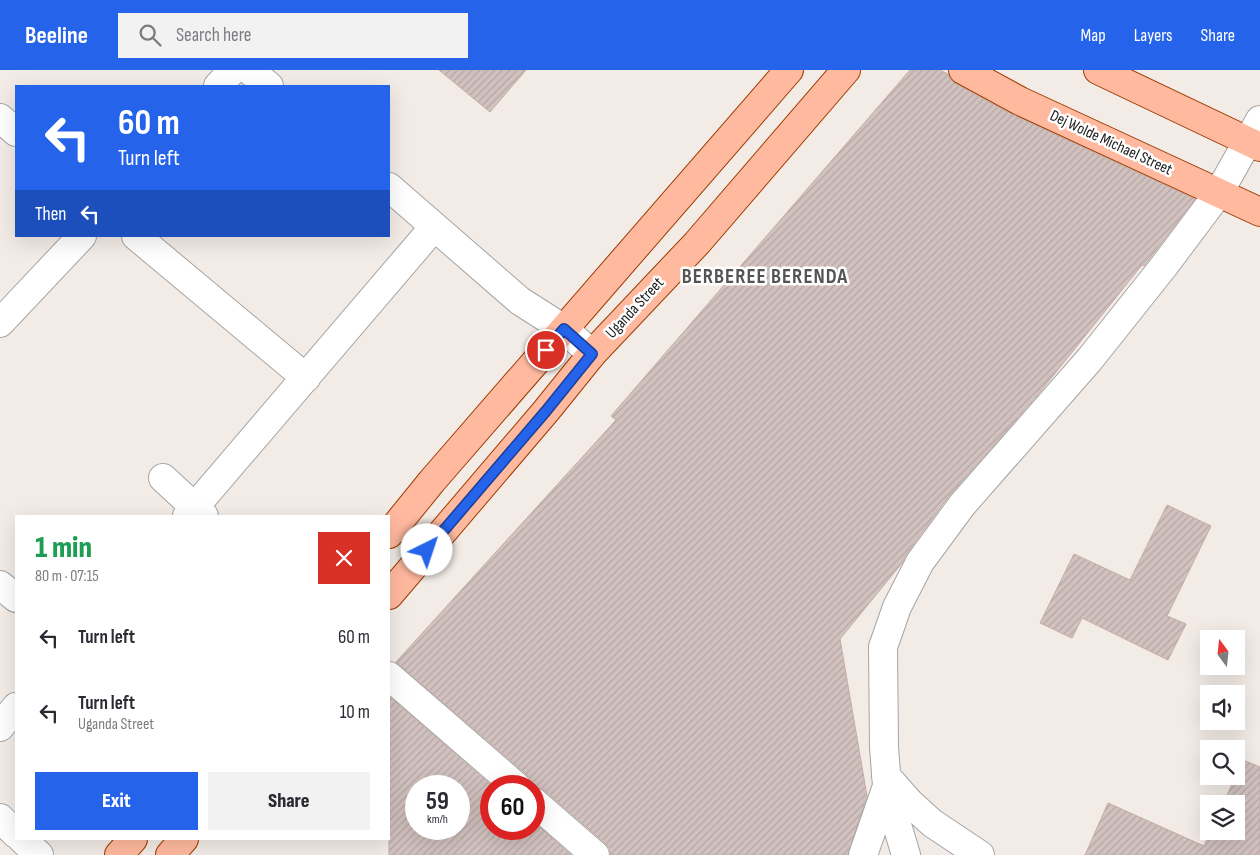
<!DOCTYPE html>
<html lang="en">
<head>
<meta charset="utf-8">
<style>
  body { margin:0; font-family:"Sofia Sans Condensed",sans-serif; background:#f2f2f3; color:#2b2b33; height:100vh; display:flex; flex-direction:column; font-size:19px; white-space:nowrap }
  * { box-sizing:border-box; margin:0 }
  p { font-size:16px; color:#7c7c81 }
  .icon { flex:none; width:28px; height:28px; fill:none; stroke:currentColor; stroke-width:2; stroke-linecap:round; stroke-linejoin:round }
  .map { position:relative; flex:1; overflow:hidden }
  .drawer { position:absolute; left:15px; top:445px; width:375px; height:325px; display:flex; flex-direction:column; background:#fff; border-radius:0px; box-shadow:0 5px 20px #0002 }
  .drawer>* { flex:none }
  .guide { position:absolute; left:15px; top:15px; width:375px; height:152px; border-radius:0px; box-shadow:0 5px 20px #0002; background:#2563eb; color:#fff; overflow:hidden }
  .needle { width:32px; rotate:345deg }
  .buttons { position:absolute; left:1200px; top:560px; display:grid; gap:10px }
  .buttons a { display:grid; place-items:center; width:45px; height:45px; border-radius:0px; background:#fff; box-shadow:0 5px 20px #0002; font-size:25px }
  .speed { position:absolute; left:405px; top:705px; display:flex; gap:10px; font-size:25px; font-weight:700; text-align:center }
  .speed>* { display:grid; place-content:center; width:65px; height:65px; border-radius:50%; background:#fff; box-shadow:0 5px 20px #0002; line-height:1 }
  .speed small { font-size:12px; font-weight:400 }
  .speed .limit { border:8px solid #d22; background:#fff; color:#111 }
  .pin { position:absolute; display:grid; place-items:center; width:42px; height:42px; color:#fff; margin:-21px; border:2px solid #fff; border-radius:50%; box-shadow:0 1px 5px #0007 }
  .me { position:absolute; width:55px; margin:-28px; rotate:41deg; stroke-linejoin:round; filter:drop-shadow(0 0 4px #0008) }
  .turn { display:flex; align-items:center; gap:18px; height:105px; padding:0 20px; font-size:22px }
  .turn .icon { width:65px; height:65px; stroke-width:2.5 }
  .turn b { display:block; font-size:35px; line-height:42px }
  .then { display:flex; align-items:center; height:48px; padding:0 20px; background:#0003; gap:10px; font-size:19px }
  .round { display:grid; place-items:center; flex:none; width:52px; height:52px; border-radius:0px; background:#f2f2f3 }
  .head { display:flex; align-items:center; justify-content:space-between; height:85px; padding:0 20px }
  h1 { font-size:30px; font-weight:800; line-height:38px; color:#1e9e55 }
  .primary-button { display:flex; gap:10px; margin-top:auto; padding:10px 20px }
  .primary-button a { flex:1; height:58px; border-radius:0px; background:#2563eb; color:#fff; font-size:20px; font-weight:800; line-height:58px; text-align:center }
  .primary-button a+a { background:#f2f2f3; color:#2b2b33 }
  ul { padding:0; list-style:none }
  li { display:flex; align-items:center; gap:15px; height:75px; padding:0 20px }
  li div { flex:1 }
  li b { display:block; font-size:19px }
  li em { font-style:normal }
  header { display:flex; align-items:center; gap:30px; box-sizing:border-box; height:70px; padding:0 25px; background:#2563eb; color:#fff }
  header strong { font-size:24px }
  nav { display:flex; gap:28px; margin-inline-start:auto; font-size:18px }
  .search { width:350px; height:45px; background:#f2f2f3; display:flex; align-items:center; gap:12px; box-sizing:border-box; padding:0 18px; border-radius:0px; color:#7c7c81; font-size:19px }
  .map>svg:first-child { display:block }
  .building { fill:url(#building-hatch); stroke:#c5aba7; fill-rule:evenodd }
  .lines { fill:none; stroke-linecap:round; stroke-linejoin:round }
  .minor-casing { stroke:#a5a5a5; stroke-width:30 }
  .tertiary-casing { stroke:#a5a5a5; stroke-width:30 }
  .primary-casing { stroke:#9d3c00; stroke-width:30 }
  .minor { stroke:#fff; stroke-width:28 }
  .tertiary { stroke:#fff; stroke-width:28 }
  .primary { stroke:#ffb99e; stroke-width:28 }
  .route-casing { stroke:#184099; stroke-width:12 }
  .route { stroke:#2563eb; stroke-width:9 }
  .labels { text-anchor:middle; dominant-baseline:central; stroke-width:5; stroke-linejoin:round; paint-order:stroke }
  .street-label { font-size:16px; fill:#212121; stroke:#fff }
  .district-label { font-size:21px; font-weight:bold; letter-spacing:1px; fill:#545454; stroke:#fff }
</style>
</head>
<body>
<header>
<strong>Beeline</strong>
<div class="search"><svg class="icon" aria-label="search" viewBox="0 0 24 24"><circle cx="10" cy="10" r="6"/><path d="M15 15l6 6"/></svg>Search here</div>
<nav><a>Map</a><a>Layers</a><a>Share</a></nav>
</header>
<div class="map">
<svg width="1260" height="785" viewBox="0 0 1260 785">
  <defs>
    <pattern id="building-hatch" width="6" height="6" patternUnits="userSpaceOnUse" patternTransform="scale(1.25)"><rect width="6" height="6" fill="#d2c2bf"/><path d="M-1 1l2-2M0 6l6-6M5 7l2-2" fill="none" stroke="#b4a6a4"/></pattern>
  </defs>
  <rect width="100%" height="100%" fill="#f2ebe6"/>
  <path class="building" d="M439 0H526L490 42Z
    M910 0H940L948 4 950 9 956 14 1013 45 1195 129 1144 196 1142 195 1036 327 949 426 907 483 902 493 840 569 867 726 848 785H610V779L605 773 544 720 537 717 531 716V710L526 704 396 592 616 350 611 346Z
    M1167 435 1211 456 1167 546 1186 554 1168 590 1082 548 1072 568 1040 553 1074 484 1130 510Z
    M389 626 492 716 491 759H534V752L571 785H389ZM416 716H459V759H416Z
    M1243 690 1260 697V785H1085L1108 733 1204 776 1211 761H1236V734H1223Z"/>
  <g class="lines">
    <defs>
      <path id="minor" d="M218 16 233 0
        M0 48 16 62
        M136 166 306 308
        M0 253 82 166
        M564 259 592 284
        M163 408 204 446
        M187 446 434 157
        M0 515 16 528
        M389 606 516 716
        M0 657 16 637
        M886 706 909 732 932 753 980 785
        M534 732 595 785
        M0 748 16 764
        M22 769 39 785
        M863 785 887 716
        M906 785 892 738 887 716 884 677 883 577 897 537 920 492 962 435 1090 289 1164 196 1218 124 1260 50"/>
      <path id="tertiary" d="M249 0 269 16
        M389 117 520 231 564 259"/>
      <path id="primary" d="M963 0 1020 31 1260 142
        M1098 0 1260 77
        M389 464 432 411 789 0
        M389 525 546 341 592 284 697 173 846 0
        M119 785 133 769
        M170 785 184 769"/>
    </defs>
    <use href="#minor" class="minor-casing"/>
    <use href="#tertiary" class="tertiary-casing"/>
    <use href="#primary" class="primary-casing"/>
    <use href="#minor" class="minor"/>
    <use href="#tertiary" class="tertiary"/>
    <use href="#primary" class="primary"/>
  </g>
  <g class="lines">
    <defs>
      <path id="route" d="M427 480 546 341 592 284 564 259 546 280"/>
    </defs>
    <use href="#route" class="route-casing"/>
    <use href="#route" class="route"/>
  </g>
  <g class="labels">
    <g class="street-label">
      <text transform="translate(1111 73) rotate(25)">Dej Wolde Michael Street</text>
      <text transform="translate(635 238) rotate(-47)">Uganda Street</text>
    </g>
    <g class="district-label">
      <text x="765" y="206">BERBEREE BERENDA</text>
    </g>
  </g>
</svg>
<div class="buttons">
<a><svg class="needle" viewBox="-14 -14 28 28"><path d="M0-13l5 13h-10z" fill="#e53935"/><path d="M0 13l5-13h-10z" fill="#7c7c81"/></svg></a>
<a><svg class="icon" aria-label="sound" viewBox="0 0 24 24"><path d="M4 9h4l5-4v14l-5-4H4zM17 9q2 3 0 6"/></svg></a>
<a><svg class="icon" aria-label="search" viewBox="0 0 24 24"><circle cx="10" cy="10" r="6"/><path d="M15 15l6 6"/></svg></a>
<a><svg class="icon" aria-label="layers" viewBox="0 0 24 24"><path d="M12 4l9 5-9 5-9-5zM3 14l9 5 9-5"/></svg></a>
</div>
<div class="speed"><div>59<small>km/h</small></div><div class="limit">60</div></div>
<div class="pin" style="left:546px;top:280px;background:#d93025"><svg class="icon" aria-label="arrive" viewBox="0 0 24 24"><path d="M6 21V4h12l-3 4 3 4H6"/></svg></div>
<svg class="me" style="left:427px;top:480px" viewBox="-20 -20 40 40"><circle r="19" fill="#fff"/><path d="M0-13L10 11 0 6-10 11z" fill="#2563eb"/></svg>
<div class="guide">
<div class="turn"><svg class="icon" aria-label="left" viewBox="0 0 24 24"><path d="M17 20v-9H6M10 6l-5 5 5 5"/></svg><div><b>60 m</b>Turn left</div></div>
<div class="then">Then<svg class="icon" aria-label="left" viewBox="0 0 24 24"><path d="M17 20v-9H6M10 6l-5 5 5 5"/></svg></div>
</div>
<section class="drawer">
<div class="head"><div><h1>1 min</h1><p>80 m · 07:15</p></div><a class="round" style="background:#d93025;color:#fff"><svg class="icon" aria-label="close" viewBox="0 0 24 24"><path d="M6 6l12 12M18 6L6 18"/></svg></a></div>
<ul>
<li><svg class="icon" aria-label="left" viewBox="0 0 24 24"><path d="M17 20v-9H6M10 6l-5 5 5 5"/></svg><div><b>Turn left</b></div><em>60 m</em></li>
<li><svg class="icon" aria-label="left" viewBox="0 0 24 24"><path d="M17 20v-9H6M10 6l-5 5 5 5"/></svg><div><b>Turn left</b><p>Uganda Street</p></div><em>10 m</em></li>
</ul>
<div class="primary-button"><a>Exit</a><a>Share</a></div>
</section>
</div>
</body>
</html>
